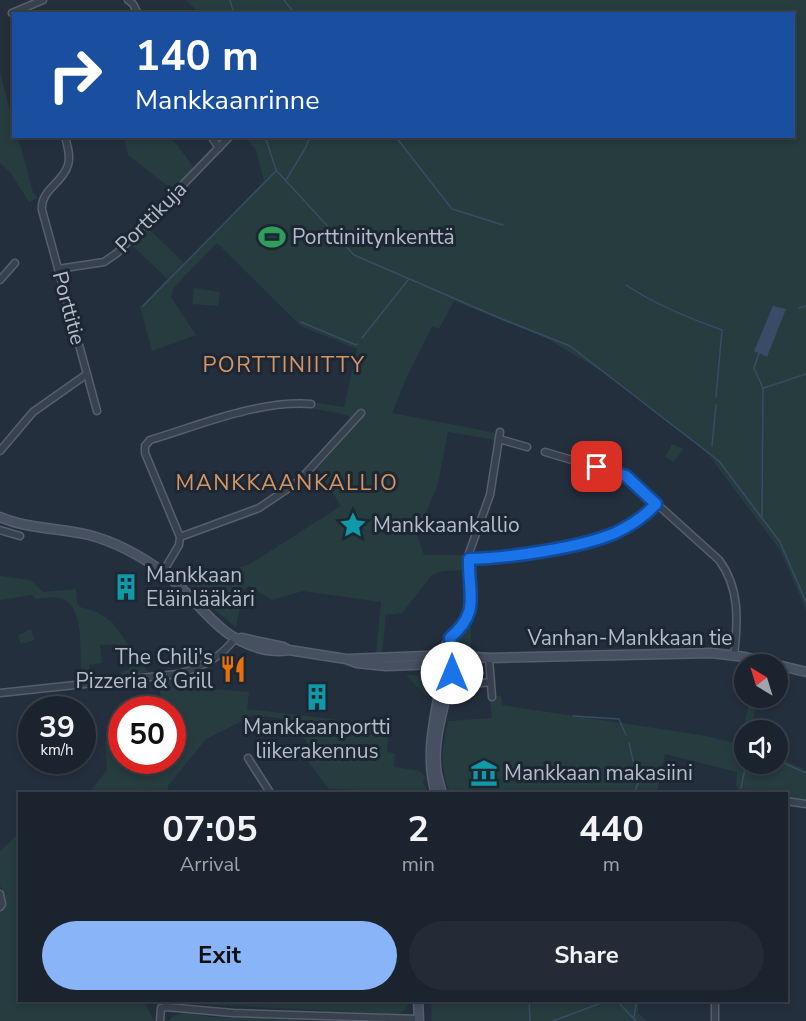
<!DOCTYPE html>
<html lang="en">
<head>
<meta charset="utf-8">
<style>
  body { margin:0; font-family:"Nunito Sans",sans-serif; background:#242b36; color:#f1f3f6; height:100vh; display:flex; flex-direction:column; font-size:22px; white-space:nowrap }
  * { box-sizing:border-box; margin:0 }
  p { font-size:20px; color:#a0a4aa }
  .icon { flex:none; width:33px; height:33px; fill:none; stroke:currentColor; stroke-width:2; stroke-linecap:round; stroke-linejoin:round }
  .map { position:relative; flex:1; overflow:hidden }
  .drawer { position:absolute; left:18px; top:792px; width:770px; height:210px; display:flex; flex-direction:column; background:#1b232e; border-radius:0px; box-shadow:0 3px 9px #0003,0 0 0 2px #39404a }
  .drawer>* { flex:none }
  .banner { position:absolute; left:12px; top:12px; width:783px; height:126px; border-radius:0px; box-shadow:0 3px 9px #0003,0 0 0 2px #39404a; background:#1a4fa0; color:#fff; overflow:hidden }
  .needle { width:39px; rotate:322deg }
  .buttons { position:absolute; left:734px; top:654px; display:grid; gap:12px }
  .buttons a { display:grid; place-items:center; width:54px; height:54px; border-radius:50%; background:#1b232e; box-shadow:0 3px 9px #0003,0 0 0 2px #39404a; font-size:30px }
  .speed { position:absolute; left:18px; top:696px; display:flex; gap:12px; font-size:30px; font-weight:700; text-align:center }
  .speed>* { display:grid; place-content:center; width:78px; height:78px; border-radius:50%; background:#1b232e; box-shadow:0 3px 9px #0003,0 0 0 2px #39404a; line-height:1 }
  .speed small { font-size:15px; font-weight:400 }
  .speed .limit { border:9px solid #d22; background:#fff; color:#111 }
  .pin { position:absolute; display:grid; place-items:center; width:51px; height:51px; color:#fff; margin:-26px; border-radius:12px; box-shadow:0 3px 9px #0006 }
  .me { position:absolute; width:66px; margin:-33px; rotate:0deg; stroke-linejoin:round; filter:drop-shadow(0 0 4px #0008) }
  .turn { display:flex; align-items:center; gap:21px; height:126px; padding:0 24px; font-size:27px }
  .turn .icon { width:78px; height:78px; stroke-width:2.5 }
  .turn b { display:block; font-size:42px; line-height:51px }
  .eta { display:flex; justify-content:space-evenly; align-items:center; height:102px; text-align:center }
  .eta b { font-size:36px; font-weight:700; line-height:42px }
  .action { display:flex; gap:12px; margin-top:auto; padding:12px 24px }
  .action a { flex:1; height:69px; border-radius:36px; background:#8ab4f8; color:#111; font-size:24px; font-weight:700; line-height:69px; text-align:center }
  .action a+a { background:#242b36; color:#f1f3f6 }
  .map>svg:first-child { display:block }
  .green { fill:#263c3f }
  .water { fill:#394c67 }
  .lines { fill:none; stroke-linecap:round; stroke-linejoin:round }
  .stream { stroke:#394c67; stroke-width:1.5 }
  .minor-casing { stroke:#565f6c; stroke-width:9 }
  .secondary-casing { stroke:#565f6c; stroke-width:11 }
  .minor { stroke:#38414e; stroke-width:6 }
  .secondary { stroke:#465061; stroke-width:8 }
  .route-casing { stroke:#114b97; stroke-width:15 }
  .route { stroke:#1a73e8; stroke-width:10 }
  .labels { text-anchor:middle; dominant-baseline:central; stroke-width:6; stroke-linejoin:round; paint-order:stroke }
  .street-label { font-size:21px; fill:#b4bcc9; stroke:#1d2633 }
  .poi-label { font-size:21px; fill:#b4bcc9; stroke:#1d2633; text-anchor:start }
  .neighbourhood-label { font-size:22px; letter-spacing:1.5px; fill:#d59563; stroke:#1d2633 }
</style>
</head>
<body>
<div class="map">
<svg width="806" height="1021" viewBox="0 0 806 1021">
  <rect width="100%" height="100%" fill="#242f3e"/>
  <path class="green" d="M186 0H806V610L780 550 705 450 614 379 548 339 454 301 439 329 432 326 409 372 392 413 497 433 495 443 491 439 448 432 438 484 417 535 424 555H465L467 570 443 571 432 575 402 613 386 615 382 653H376L381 602 303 591 272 600 249 586 243 591 236 627 207 604 209 603 189 584 250 564 341 506 317 469 362 418 351 419 347 415 310 408 311 402 344 407 357 349 301 326 217 243 174 287 171 297 196 335 152 351 140 307 167 279 130 243 147 227 184 263 264 181 256 149 244 137 794 136V14H200Z
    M0 72 13 122 14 136 18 137 33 192 38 198 29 202 10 172 0 163Z
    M124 137H171L195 169 174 191 128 155Z
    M194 288 220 292 218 306 192 304Z
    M672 444 684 449 673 462 665 457Z
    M0 576 31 580 43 592 76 589 77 603 80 607 97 612 112 622 148 672 118 676 122 672 129 669 130 663 128 662 126 655 117 644 100 645 102 663 89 665 90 678 81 679C80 660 84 614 68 602 60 595 45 598 36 599L32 595 0 600Z
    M467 625 471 628V645L468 647 455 645V637Z
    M31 629 35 640 21 644 18 635Z
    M199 670 214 689 249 692 247 709 372 724 370 734 388 737 387 752 395 753 394 767 420 771 425 776 423 782 429 793 364 794 359 790 329 789 305 758 311 749 292 720 254 715 206 739 168 786V793L88 794 107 770 105 742 121 740 122 760H172V710L164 709 157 680Z
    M406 675 432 676 428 694 426 696Z
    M501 696 502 705 701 735 740 744 750 698H758L751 730H744V764H777V757L806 770V801L786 799V794L739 793 736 784 737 772 665 754 657 793H450C439 763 442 752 448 721L492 718 489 697Z
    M19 833 20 1000 144 1001 154 1021H0V912L5 904 6 897 0 886V851Z
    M161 1001H410L404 1011 399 1014 173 1003Z
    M431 1001H639L638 1013 647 1021H432Z
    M185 1013 211 1017 315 1021H167L176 1015Z"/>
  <path class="water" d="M773 306 786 309 767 357 754 351Z"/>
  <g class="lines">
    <path class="stream" d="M230 0 234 14
      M284 0 295 14
      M265 136 276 170 354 255 502 319 570 346 719 461 780 542 806 602
      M395 136 452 209 503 225
      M286 180 306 147 310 136
      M626 285C656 305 688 318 722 330L716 397
      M143 306 276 171
      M799 308 806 306
      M301 322 356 345 357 344
      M362 338 408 280
      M759 353 754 368 763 388 762 516
      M764 388 806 374
      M712 446 716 405
      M573 716 619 719 626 735
      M629 743 638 783 634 794
      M777 760 806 773
      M741 788 746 764
      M529 1000 530 1021
      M616 1000 636 1021
      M634 1017 637 1000
      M553 1021 609 1000"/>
    <defs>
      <path id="minor" d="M128 0 133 4 138 14
        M12 13 43 0
        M211 136 219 148
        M58 269 104 262 117 253 230 136
        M0 280 15 263
        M87 374 97 411
        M499 439 527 447
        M0 451 33 412 87 374 42 210C40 190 63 183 68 165 71 156 67 145 65 136
        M545 452 626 476 719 560C740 588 738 621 734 655
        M0 530 20 536
        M180 537 259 508 299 481 361 413
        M469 559C508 558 580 548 615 533 630 526 645 516 656 504
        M163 572 179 545 180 537 145 453V446L150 440C200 425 259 400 311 404
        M450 638 452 655
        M444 656 446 643 463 627 469 616V553L490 495 500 432
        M489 658 492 697
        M444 687 491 682
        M0 693 178 674C202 667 221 658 236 637
        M248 758 271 794
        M786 801 806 804
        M0 894 2 904 0 907
        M715 1000V1021
        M160 1021 161 1008 166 1007 233 1013 419 1019"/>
      <path id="secondary" d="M0 517C28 529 60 528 89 535 116 542 141 556 163 572 200 599 215 640 267 650 275 651 281 652 289 650
        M241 638 283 647 289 650 346 659 357 663 386 666 464 663 476 661
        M348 659 452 655 489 658 712 653 745 657 806 672
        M436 794C422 747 440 705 444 659
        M442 794C440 784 436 775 436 766 433 729 450 695 452 659
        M418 1000 419 1021"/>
    </defs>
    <use href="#minor" class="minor-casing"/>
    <use href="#secondary" class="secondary-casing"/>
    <use href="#minor" class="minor"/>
    <use href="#secondary" class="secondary"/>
  </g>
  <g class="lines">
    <defs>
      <path id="route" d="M452 673V647L450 638C481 611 468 595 469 559 508 558 580 548 615 533 630 526 645 516 656 504L626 476 597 467"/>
    </defs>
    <use href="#route" class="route-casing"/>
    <use href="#route" class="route"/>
  </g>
  <defs>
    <symbol id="stadium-bare" viewBox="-9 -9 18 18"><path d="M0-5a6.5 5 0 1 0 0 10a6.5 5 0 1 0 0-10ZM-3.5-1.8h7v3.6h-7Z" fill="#2e9e5b" stroke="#1d2633" stroke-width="2.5" paint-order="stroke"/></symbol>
    <symbol id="sight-bare" viewBox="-9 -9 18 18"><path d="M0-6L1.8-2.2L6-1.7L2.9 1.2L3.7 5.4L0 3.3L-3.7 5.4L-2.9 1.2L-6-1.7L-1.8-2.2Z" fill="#0f9aa8" stroke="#1d2633" stroke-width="2.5" paint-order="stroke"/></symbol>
    <symbol id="building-bare" viewBox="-9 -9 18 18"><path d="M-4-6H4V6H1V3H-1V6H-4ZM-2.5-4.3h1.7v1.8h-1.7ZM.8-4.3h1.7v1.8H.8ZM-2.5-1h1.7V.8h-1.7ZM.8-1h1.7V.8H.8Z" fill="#0f9aa8" stroke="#1d2633" stroke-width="2.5" paint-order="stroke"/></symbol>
    <symbol id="restaurant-bare" viewBox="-9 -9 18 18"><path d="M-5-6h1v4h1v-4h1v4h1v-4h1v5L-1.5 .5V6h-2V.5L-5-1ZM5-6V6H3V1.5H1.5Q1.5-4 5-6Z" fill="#e8710a" stroke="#1d2633" stroke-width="2.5" paint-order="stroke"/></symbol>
    <symbol id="museum-bare" viewBox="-9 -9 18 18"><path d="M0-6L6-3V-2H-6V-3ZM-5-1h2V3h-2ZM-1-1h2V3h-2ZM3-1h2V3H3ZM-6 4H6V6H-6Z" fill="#0f9aa8" stroke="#1d2633" stroke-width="2.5" paint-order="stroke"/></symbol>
  </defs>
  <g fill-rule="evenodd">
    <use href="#stadium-bare" x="253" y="218" width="38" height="38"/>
    <use href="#sight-bare" x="334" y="506" width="38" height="38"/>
    <use href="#building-bare" x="107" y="568" width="38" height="38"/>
    <use href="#restaurant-bare" x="214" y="650" width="38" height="38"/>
    <use href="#building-bare" x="298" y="678" width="38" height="38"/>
    <use href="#museum-bare" x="465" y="754" width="38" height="38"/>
  </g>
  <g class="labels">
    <g class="street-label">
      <text transform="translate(151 217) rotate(-45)">Porttikuja</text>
      <text transform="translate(69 308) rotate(75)">Porttitie</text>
      <text x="630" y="638">Vanhan-Mankkaan tie</text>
    </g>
    <g class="poi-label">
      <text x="292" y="237">Porttiniitynkenttä</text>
      <text x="373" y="525">Mankkaankallio</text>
      <text x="146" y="575">Mankkaan<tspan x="146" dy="24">Eläinlääkäri</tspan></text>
      <text x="213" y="657" text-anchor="end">The Chili's<tspan x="213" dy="24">Pizzeria &amp; Grill</tspan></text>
      <text x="317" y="727" text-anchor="middle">Mankkaanportti<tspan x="317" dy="24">liikerakennus</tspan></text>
      <text x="504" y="773">Mankkaan makasiini</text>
    </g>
    <g class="neighbourhood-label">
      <text x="284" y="365">PORTTINIITTY</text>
      <text x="287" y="483">MANKKAANKALLIO</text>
    </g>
  </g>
</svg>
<div class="buttons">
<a><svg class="needle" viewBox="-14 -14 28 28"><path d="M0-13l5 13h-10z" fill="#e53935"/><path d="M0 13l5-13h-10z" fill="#a0a4aa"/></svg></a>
<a><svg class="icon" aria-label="sound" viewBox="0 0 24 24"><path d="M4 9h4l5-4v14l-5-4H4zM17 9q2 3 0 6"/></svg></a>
</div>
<div class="speed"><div>39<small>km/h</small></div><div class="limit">50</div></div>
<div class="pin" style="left:597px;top:467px;background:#d93025"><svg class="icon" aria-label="arrive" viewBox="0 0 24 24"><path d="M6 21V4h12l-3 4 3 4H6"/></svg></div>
<svg class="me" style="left:452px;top:673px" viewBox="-20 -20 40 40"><circle r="19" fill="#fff"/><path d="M0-13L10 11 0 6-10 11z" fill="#1a73e8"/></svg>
<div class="banner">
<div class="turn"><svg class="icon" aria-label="right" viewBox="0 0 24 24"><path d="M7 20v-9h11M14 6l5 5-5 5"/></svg><div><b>140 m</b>Mankkaanrinne</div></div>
</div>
<section class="drawer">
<div class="eta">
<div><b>07:05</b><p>Arrival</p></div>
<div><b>2</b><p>min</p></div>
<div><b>440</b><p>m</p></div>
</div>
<div class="action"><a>Exit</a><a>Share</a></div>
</section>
</div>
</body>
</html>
